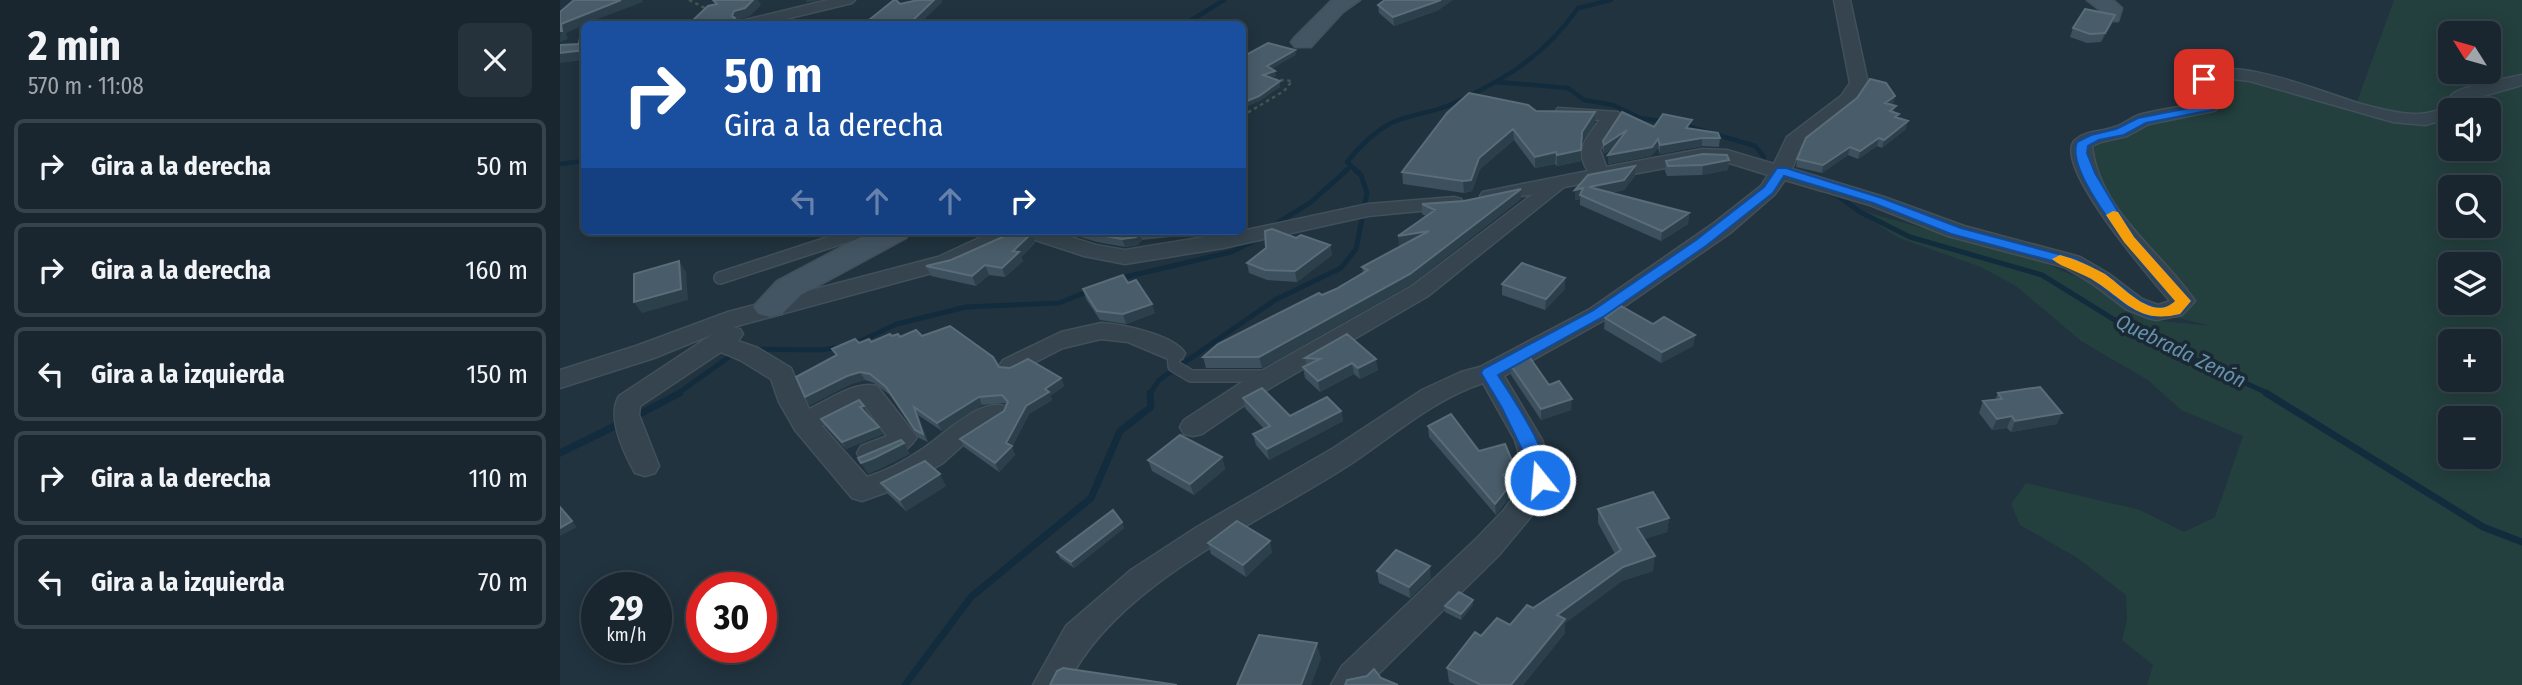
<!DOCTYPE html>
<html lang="es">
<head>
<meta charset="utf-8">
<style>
  body { margin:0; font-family:"Fira Sans Condensed",sans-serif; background:#26323b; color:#f1f3f6; height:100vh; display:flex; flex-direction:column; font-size:26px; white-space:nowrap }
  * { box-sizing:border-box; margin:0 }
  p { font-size:23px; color:#9fa5aa }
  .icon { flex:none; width:38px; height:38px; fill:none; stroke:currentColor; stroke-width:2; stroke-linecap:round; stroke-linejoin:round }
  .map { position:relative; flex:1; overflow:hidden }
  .side { display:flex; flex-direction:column; background:#19262f; width:560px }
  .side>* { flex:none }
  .banner { position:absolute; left:21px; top:21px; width:665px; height:214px; border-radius:10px; box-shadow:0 4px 18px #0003,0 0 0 2px #37434b; background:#1a4fa0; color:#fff; overflow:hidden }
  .needle { width:46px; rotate:307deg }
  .buttons { position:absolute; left:1878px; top:21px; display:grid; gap:14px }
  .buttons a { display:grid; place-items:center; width:63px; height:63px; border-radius:10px; background:#19262f; box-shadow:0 4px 18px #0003,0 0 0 2px #37434b; font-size:35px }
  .speed { position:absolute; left:21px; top:572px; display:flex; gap:14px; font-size:35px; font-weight:700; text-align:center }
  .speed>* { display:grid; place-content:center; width:91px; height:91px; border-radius:50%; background:#19262f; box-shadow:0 4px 18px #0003,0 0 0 2px #37434b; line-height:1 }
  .speed small { font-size:18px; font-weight:400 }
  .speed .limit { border:10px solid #d22; background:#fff; color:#111 }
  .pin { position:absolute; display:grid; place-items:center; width:60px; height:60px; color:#fff; margin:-30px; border-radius:14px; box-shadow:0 4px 10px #0006 }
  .me { position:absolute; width:77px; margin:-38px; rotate:343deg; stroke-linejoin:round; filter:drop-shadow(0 0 5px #0008) }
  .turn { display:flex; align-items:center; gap:24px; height:147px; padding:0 28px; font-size:32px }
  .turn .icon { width:91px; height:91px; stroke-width:2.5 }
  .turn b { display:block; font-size:49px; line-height:60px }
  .lanes { display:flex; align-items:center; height:66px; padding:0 28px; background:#0003; justify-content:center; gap:35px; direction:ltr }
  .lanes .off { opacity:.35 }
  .round { display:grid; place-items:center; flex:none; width:74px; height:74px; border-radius:10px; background:#26323b }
  .overview { display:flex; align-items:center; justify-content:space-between; height:119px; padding:0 28px }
  h1 { font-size:42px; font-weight:700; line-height:52px }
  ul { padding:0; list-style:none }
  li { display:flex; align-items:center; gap:21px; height:94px; margin:0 14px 10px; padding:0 14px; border:4px solid #37434b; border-radius:10px }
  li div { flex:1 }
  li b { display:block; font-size:26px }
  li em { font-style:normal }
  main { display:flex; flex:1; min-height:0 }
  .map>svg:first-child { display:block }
  .green { fill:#23403e; fill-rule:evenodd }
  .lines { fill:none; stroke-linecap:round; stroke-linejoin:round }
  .stream-far2 { stroke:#132c3d; stroke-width:4.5 }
  .stream-far1 { stroke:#132c3d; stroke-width:5 }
  .stream { stroke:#132c3d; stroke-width:7 }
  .lane-casing { stroke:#41505a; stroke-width:14 }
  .street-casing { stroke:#41505a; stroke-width:3 }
  .secondary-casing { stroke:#41505a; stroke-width:3 }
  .path { stroke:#3c5855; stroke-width:2.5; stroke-dasharray:3.5 3.5; stroke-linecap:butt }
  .lane { stroke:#35444e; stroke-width:11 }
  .street { fill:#35444e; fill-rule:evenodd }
  .secondary { fill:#435462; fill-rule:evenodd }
  .wall { fill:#3c505d }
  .shaded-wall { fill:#2c404c }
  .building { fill:#485c69; stroke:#596c78; stroke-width:2 }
  .route { fill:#1a73e8; stroke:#114b97; stroke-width:2 }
  .slow { fill:#f59e0b }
  .labels { text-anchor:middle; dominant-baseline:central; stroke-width:7; stroke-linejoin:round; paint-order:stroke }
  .water-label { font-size:21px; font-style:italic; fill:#6690ac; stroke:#1a2933 }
</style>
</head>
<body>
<main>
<section class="side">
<div class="overview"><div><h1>2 min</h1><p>570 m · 11:08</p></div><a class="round"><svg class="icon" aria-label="close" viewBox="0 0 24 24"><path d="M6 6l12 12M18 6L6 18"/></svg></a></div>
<ul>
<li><svg class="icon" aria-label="right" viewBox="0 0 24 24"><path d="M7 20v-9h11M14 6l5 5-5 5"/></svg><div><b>Gira a la derecha</b></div><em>50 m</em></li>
<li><svg class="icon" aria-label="right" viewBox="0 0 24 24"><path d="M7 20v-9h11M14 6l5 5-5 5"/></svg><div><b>Gira a la derecha</b></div><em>160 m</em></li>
<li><svg class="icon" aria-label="left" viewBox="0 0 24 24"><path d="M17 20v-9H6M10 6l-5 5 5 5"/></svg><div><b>Gira a la izquierda</b></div><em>150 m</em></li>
<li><svg class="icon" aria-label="right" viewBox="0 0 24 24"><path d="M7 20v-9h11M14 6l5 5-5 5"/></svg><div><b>Gira a la derecha</b></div><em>110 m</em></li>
<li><svg class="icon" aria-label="left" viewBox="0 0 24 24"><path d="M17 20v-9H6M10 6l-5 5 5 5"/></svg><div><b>Gira a la izquierda</b></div><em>70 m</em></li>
</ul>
</section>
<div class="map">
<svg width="1962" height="685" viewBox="0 0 1962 685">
  <rect width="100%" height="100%" fill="#21333f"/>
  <path class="green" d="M1834 0H1962V685H1587L1593 665 1562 640 1567 620 1566 595 1516 557 1460 525 1451 504 1466 483 1580 510 1624 532 1655 517 1683 436 1621 410 1588 380 1521 341 1456 286 1421 267 1339 238 1301 214 1306 212 1482 262 1537 286 1568 310 1602 321 1652 326 1596 313 1623 301 1569 239 1522 144 1657 100 1644 79 1662 72 1795 107ZM1890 33H1928V72H1890ZM1890 110H1928V149H1890ZM1890 187H1928V226H1890ZM1890 264H1928V303H1890ZM1890 341H1928V380H1890ZM1890 418H1928V457H1890Z"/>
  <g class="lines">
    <path class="stream-far2" d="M625 24 664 0
      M936 82 1008 88 1024 100 1053 105 1080 118 1106 122
      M1124 125 1195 146 1204 157
      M0 164 24 161
      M785 171 790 167
      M797 171 787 162C799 147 814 132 831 123 850 114 873 113 892 104 944 80 985 56 1018 8L1051 0"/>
    <path class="stream-far1" d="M1264 191 1277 195 1300 212 1350 237 1482 275 1566 327 1709 394
      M708 229 751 202 787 170
      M557 279 671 252 698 239
      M292 345 337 324 406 307 499 303 531 290
      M191 349 260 350 282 347
      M117 394 169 357 178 354
      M590 394 599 380 715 300 781 268 796 249 807 193 801 175 795 170"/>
    <path class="stream" d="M1706 393 1923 527 1962 542
      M74 417 120 393
      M0 453 61 423
      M345 685 411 597 531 498 560 431 591 407 590 393"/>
    <defs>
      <path id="lane" d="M160 278 304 231
        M608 348 613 353 614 366 631 376H710"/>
      <path id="street" d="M268 0H295L292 3 205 24H179L181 21Z
        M1274 0H1290L1308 83 1294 104 1242 144 1232 169 1324 197 1404 226 1520 257 1549 274 1582 299 1598 305 1610 301C1593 281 1491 164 1515 140 1526 130 1543 132 1555 127 1564 124 1571 118 1579 115 1600 109 1622 107 1642 103L1647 99 1635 79C1662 49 1767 94 1801 104 1824 110 1857 120 1880 109 1887 106 1888 97 1894 93 1904 86 1948 78 1962 75V85L1906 101 1900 110H1890V118L1865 125 1833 122 1690 81 1664 78 1654 81 1666 101 1654 111 1589 124 1567 136 1541 142 1532 146C1539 211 1601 251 1635 301L1622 315 1596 320 1588 318 1566 309 1533 284 1504 267 1388 236 1310 205 1225 180 1215 194 1170 233 1046 319 944 376 982 440 994 478 983 502 939 555 807 685H771L782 666 917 538 944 510 966 478 955 440 923 383C874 399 834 435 792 463 699 524 557 582 507 685H473L506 626 571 570 637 527 772 449 862 390 901 372 920 367 1030 309 1154 223 1201 186 1208 175 1166 162 1142 161 1004 187 868 296 705 391 642 434 633 436 624 434 620 427 624 420 687 379 852 286 973 194 930 202 923 200 920 196 923 192 1028 171C1014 150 1027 137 1040 120L998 116 995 112 998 108 1058 112 1061 116 1040 150 1046 167 1142 149 1167 150 1214 164 1227 137 1281 96 1290 83Z
        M894 197 901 199 904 203 901 207 808 216 663 248 565 264 524 256 463 236 394 267 173 327 180 329 183 334 178 341 198 348 231 368 249 409C269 400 296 380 317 386L357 437C347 454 320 466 301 460L297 453 301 446 327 436 304 405 262 426 307 477C326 471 345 461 361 450 383 436 418 398 445 406L449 412 445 418 403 445 383 463 341 487 302 501 292 498 235 430 219 402 211 379 180 360 161 352 80 406 79 415 99 466 95 473 85 476 75 473C64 453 46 417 59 396L153 334 94 358 0 388V370L76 346 168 312 378 257 434 231H491L536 245 565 250 682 231 808 204Z
        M541 323C562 324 614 335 625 353L622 359 613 361 568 342 541 339 503 348 452 374 443 372 439 366 443 360 501 332Z"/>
      <path id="secondary" d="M772 0H800L783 12 751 47H735L731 42 735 37Z
        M1527 0H1553L1562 8 1558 21H1542L1540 10Z
        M312 231H350L346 238 241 295 222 314 210 317 198 314 193 307 217 281Z"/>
    </defs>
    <use href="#lane" class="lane-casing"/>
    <use href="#street" class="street-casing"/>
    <use href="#secondary" class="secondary-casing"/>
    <path class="path" d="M129 0 149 10
      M58 24 81 23
      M682 116 724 91 732 81 709 79"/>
    <use href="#lane" class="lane"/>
    <use href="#street" class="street"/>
    <use href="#secondary" class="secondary"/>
  </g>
  <path class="wall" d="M382 2 359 24H304L340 4Z
    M818 5 879 10 834 26 819 13Z
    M1555 15 1552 24 1541 42 1527 43 1510 37 1513 28Z
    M1335 96 1333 104 1332 105 1334 112 1346 129 1322 148 1317 146 1298 159 1288 155 1262 173 1236 167 1237 159Z
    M976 111 1035 112V123L1021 143V161L997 166 995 164 975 168 954 140 920 169 912 191 904 193 843 184 842 172Z
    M1094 127 1131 128 1160 138 1159 147 1142 146 1100 154 1098 148 1091 156 1048 164V155L1054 147 1044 154 1043 150V141Z
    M1169 160 1168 170 1142 175 1107 176 1105 171 1106 161Z
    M1075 166V176L1064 190 1051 193 1129 213 1128 224 1101 241 1020 205V199L1015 200V190Z
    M961 199 851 284 702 368H646L643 357 776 289 803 273 802 267 842 246H839L866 216 862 214V204Z
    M500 231H660V232L582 240 578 245 565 247 537 242Z
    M736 238 770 245 772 255 737 282 707 280 689 273 687 263Z
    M475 243 461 257 463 261 445 277 429 275 416 286 371 276 366 266Z
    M1005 278V289L985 310 942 295V284Z
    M568 283 595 313 566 324 540 320 526 299 523 289Z
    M1045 318 1093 324 1135 335 1133 346 1101 363 1044 329Z
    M787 334 818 370 800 379 794 374 760 392 745 378 743 367 746 365 745 358Z
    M332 336H362L439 367 501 378 504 386 490 396 492 400 469 414 452 447 455 455 439 472 404 447 400 439 444 411 446 405 445 403 422 405 382 431 358 415 368 442 359 438 330 395 314 383 305 380 291 384 250 405 245 397 276 355 272 349 311 342Z
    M950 364 989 385 1011 410 981 420 951 375Z
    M1438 393 1497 424 1451 432 1447 428 1432 430 1419 413 1423 401 1435 400Z
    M683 398 730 416 781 411 783 421 709 460 696 445 693 434 704 429 685 408Z
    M304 406 307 413 306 414 319 427 323 434 286 449 265 426 261 419Z
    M868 426 919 451 956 482 951 483V495L936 515 869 437Z
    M662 457 665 469 634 495 592 471 588 460Z
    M321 483 386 486 346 511 328 494Z
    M1038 509 1109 518 1107 532 1084 539 1093 571 1062 581 1005 623V633L963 685H895L889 682 887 668 921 636 950 625 1055 554 1038 523Z
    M562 522 564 528 514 568 500 558 497 552Z
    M648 543 712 552 686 577 651 554Z
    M817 571 871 578 850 598 819 583Z
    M913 605 901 620 885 612V606Z"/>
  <path class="shaded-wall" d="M61 0H82L83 2 24 24V25L6 33 8 39 0 42 1 24Z
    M193 0H198L201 5 190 16 179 20 177 22 179 24H169L174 11Z
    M246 0H263L247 2Z
    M374 0H382V2L359 24H351L350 23Z
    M881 0H893L879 10 834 26 833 17Z
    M1555 15 1552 24 1541 42 1545 33Z
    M24 50V60L0 63V53Z
    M735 50 736 55 708 71 707 66Z
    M715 71 716 76 704 81 703 75Z
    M720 81V87L700 101 682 109V103Z
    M1335 96 1333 104 1324 110 1325 103Z
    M1035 112V123L1021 143 1022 132Z
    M1348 121 1346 129 1322 148 1324 140Z
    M953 129 954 140 920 169 912 191 904 193 903 181 919 158Z
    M1067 130 1066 139 1044 154V145Z
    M1142 138V146L1100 154V145Z
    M1319 138 1317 146 1298 159 1300 151Z
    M1098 139V148L1091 156 1048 164V155Z
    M1290 147 1288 155 1262 173 1263 165Z
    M1021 150V161L997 166V155Z
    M996 152 995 164 975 168V157Z
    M1169 160 1168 170 1142 175 1143 165Z
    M1075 166V176L1064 190 1028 197 1029 187Z
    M1023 188 1020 199 1015 200V190Z
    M961 189V199L851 284 702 368 699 357Z
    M1129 213 1128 224 1101 241 1102 231Z
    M869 231 870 241 839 246 838 236Z
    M580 232 582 240 578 245 565 247 562 239Z
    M472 233 475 243 461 257 463 261 445 277 442 268 453 251Z
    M770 245 772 255 737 282 735 271Z
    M119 261 126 272 128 300 82 313 74 302Z
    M425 265 429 275 416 286 412 276Z
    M1005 278V289L985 310 986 299Z
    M592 304 595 313 566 324 563 314Z
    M1135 335 1133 346 1101 363 1102 352Z
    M816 359 818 370 800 379 798 368Z
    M792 363 794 374 760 392 758 381Z
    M300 372 305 380 291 384 250 405 245 397 287 376Z
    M501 378 504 386 490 396 492 400 469 414 452 447 455 455 439 472 435 463 466 406 485 389Z
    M419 397 422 405 382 431 377 423Z
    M1012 399 1011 410 981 420V409Z
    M304 406 307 413 303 414 300 407Z
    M354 407 358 415 368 442 363 434Z
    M781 411 783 421 709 460 707 449Z
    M1502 413 1497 424 1451 432 1455 421Z
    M1452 416 1447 428 1432 430 1437 419Z
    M319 427 323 434 286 449 282 442Z
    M344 443 350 454 320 469 308 474 301 463Z
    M662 457 665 469 634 495 630 484Z
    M956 470V482L944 486 943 475Z
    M380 474 386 486 346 511 340 500Z
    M951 484V495L936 515 935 504Z
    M0 507 17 527 0 536Z
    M1109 518 1107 532 1076 542 1077 528Z
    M562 522 564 528 514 568 511 562Z
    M710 541 712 552 686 577 683 565Z
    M1095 556 1093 571 1062 581 1005 623V633L963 685H951L997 615 1063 567Z
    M870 566 871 578 850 598 849 587Z
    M913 600V605L901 620V614Z
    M757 643 761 659 751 685H741Z"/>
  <path class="building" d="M14 0H61L1 24 2 31H0V12Z
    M153 0H193L185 8 174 11 172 16 175 18 169 24H129L148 6 157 4Z
    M334 0H336L340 4 358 0H374L350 23H332L331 24H304Z
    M825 0H881L833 17 818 5Z
    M1525 9 1555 15 1545 33 1530 34 1513 28Z
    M24 31V50L0 53V45L19 44 21 32Z
    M708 43 735 50 707 66 715 71 703 75 720 81 699 96 682 103V57Z
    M1310 79 1326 83 1335 96 1325 103 1336 106 1330 111 1339 114 1335 117 1348 121 1324 140 1319 138 1300 151 1290 147 1263 165 1237 159 1246 138 1297 98Z
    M909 93 968 105 976 111 1035 112 1022 132 1021 150 997 155 996 152 975 157 953 129 919 158 911 180 903 181 842 172 887 113Z
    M1062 112 1094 127 1103 114 1132 120 1126 128 1158 133 1160 138H1142L1100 145 1098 139 1092 147 1048 155 1067 130 1044 145 1043 141Z
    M1143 154 1167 155 1169 160 1143 165 1108 166 1106 161Z
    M1075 166 1064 180 1029 187 1129 213 1102 231 1020 195 1023 188 1015 190 1028 175Z
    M961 189 850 274 699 357H643L658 344 759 293 762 295 776 289 808 270 802 267 869 231 838 236 875 210 862 204 904 201Z
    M712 229 736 238 741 235 770 245 735 271 705 270 687 263 706 248 705 231Z
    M456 231H465L472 233 453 251 459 252 442 268 425 265 412 276 366 266 391 260Z
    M524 231H586L580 232 576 237 562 239 534 234Z
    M119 261 121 289 74 302V274Z
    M962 263 1005 278 986 299 942 284Z
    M563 275 568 283 576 280 592 304 563 314 537 311 523 289Z
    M1061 306 1093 324 1104 317 1135 335 1102 352 1045 318Z
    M390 326 433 357 439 367 450 368 468 359 501 378 485 389 489 392 466 406 446 443 452 446 435 463 400 439 444 411 448 402 442 395 419 397 377 423 354 407 363 434 355 430 326 387 310 374 300 372 287 376 245 397 236 377 277 355 272 349 295 339 299 343 309 339 311 342 330 334 332 336 338 334 340 337 356 330 362 336Z
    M787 334 816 359 798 368 792 363 758 381 743 367 760 359 745 358Z
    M968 355 989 385 999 381 1012 399 981 409 950 364Z
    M1480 387 1502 413 1455 421 1452 416 1437 419 1423 401 1442 399 1438 393Z
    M702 388 730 416 767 397 781 411 707 449 693 434 710 426 683 398Z
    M299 400 304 406 300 407 319 427 282 442 261 419Z
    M891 414 919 451 945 444 956 470 943 475 951 484 935 504 868 426Z
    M620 435 662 457 630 484 588 460Z
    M341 440 344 443 314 458 301 463 298 458Z
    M365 461 380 474 340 500 321 483Z
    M1093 492 1109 518 1077 528 1095 556 1063 567 997 615 1005 619 951 685H921L887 668 915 632 921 636 937 618 950 625 967 605 973 608 1061 550 1038 509Z
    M0 507 12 521 0 528Z
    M553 510 562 522 511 562 497 552Z
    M677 521 710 541 683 565 648 543Z
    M836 550 870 566 849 587 817 571Z
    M899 592 913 600 901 614 885 606Z
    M699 635 757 643 741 685H677Z
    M503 668 617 685H490L497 671Z
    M814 669 821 678 838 685H785L787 680 807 676Z"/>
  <path class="route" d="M1640 77H1648L1663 101 1652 110 1586 123 1564 135 1539 140 1528 146 1527 153 1535 173 1559 213 1574 237 1631 301 1620 314 1590 317 1568 307 1536 282 1507 265 1391 234 1313 203 1224 176 1213 193 1146 246 1043 317 938 375C951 395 998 464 986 485H974L970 466 942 408 921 373 923 369 1032 311 1136 240 1204 187 1217 168H1226L1322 198 1401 228 1517 259 1547 275 1579 300 1597 308 1609 306 1615 301C1592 275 1503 175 1517 142L1531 135 1556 129 1578 118 1644 105 1651 100 1639 79Z"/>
  <path class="slow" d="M1553 211 1558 212 1574 237 1631 301 1620 314C1579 324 1567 302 1536 282 1524 273 1502 268 1492 259L1500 255C1516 259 1530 266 1545 274 1563 286 1593 323 1615 301L1564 242 1546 215Z"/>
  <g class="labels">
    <g class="water-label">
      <text transform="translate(1621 351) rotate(26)">Quebrada Zenón</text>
    </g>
  </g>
</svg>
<div class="buttons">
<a><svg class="needle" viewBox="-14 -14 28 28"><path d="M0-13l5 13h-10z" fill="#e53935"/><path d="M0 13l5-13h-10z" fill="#9fa5aa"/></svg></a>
<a><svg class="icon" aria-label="sound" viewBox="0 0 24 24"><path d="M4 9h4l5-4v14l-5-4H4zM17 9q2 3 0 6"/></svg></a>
<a><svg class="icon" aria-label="search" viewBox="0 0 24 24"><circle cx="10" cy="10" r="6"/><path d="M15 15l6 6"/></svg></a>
<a><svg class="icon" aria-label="layers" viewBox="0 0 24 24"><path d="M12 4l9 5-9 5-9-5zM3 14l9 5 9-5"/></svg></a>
<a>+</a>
<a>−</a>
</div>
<div class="speed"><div>29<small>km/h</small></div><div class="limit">30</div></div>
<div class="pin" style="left:1644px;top:79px;background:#d93025"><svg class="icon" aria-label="arrive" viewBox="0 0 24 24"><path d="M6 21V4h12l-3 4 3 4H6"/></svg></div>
<svg class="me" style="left:980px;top:480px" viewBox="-20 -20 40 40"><circle r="17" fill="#1a73e8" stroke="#fff" stroke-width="3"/><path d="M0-11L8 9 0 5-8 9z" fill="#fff"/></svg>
<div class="banner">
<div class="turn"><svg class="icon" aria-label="right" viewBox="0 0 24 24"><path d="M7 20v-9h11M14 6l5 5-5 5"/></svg><div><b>50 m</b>Gira a la derecha</div></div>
<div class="lanes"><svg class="icon off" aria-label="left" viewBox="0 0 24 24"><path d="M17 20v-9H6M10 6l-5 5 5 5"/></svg><svg class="icon off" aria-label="ahead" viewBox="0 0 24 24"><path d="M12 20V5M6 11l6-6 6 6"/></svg><svg class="icon off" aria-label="ahead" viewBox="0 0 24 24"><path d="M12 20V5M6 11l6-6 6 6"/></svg><svg class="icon" aria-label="right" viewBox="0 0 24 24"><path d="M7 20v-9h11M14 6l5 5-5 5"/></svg></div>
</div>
</div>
</main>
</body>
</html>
